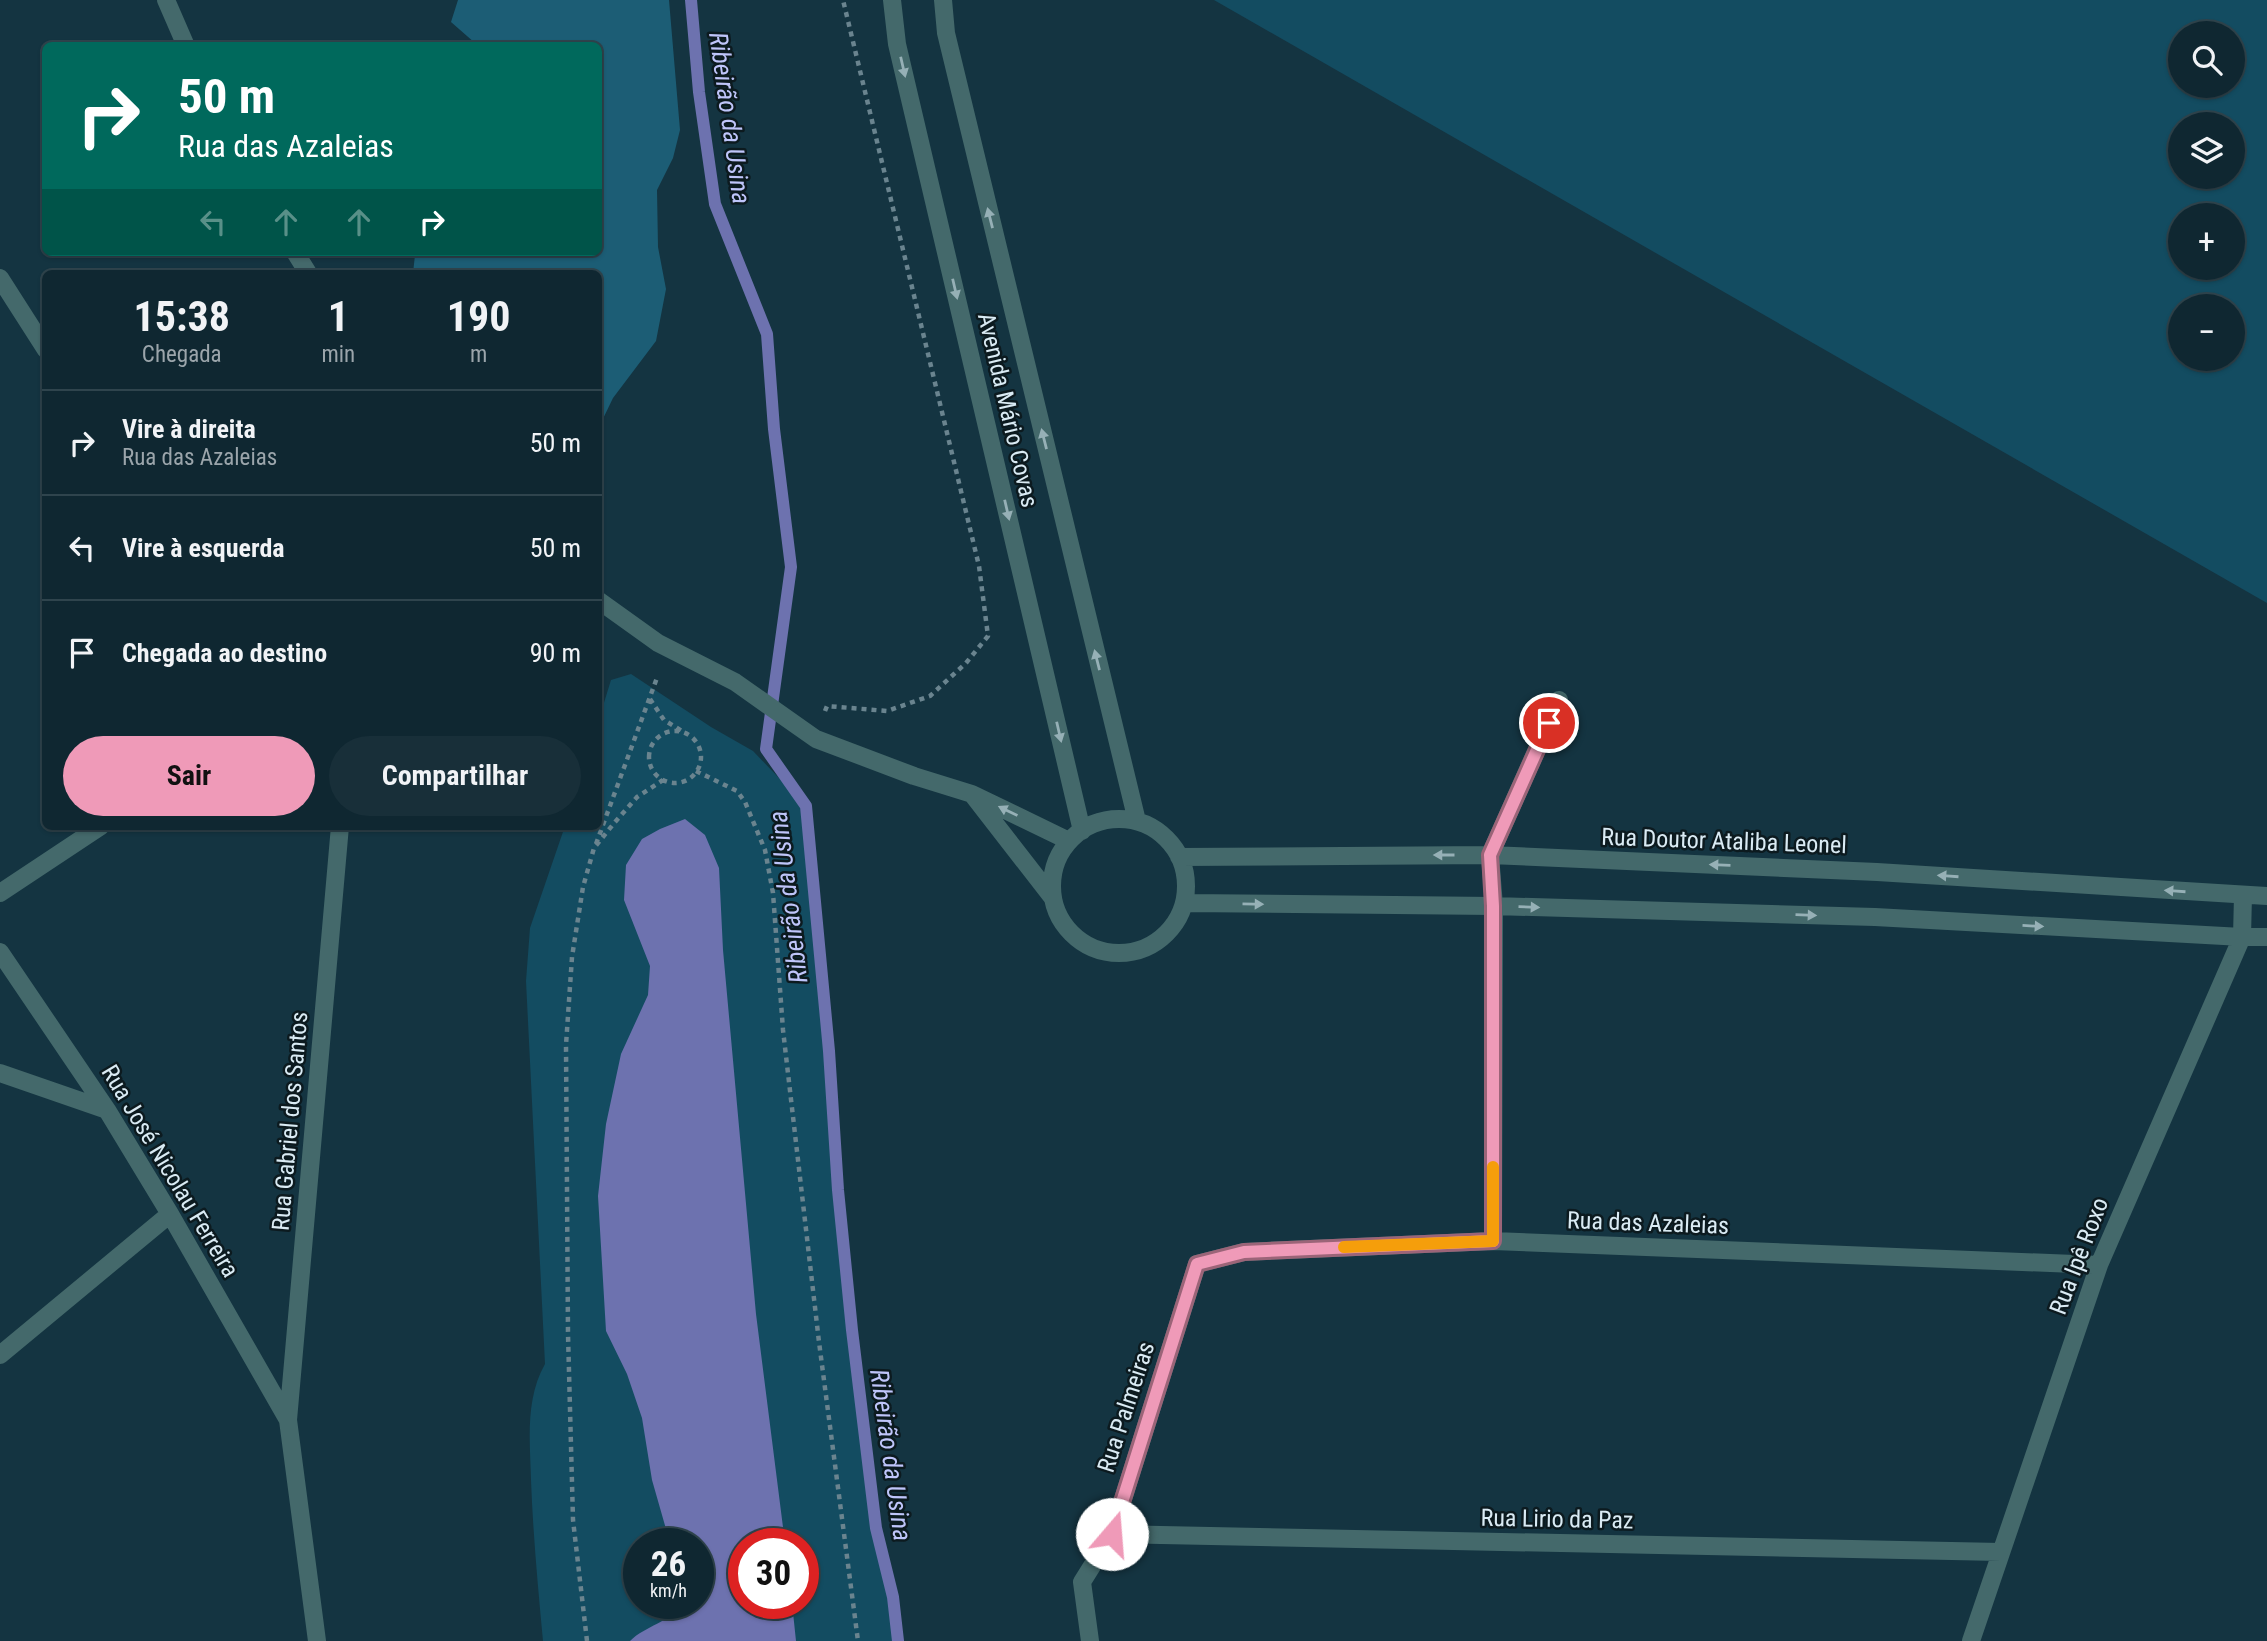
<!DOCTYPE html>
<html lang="pt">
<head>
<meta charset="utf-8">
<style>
  body { margin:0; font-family:"Roboto Condensed",sans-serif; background:#182f39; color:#f1f3f6; height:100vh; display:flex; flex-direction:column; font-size:26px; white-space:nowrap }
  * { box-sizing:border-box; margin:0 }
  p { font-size:23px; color:#9ba5ab }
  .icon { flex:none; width:38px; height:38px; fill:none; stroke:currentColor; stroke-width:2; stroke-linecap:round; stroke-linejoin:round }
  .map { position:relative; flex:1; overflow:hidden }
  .panel { position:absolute; left:42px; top:270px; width:560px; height:560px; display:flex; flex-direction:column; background:#0f2731; border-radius:10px; box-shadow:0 2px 5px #0004,0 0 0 2px #2f444d }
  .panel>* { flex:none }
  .top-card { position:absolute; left:42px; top:42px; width:560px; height:214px; border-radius:10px; box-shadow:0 2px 5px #0004,0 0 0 2px #2f444d; background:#00695c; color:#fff; overflow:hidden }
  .fabs { position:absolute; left:2168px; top:21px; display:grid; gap:14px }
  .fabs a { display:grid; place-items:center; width:77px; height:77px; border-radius:50%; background:#0f2731; box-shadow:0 2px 5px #0004,0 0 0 2px #2f444d; font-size:35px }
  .speed { position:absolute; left:623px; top:1528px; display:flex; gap:14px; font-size:35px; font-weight:700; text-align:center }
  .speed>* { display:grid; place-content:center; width:91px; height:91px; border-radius:50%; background:#0f2731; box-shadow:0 2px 5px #0004,0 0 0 2px #2f444d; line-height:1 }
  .speed small { font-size:18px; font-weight:400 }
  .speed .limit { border:10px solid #d22; background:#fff; color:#111 }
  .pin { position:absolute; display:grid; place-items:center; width:60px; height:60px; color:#fff; margin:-30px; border:4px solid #fff; border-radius:50%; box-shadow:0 2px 7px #0007 }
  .me { position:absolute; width:77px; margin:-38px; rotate:18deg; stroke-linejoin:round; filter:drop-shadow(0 0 5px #0008) }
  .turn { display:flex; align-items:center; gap:24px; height:147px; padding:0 21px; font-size:32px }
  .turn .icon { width:91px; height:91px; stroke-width:2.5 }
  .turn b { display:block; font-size:49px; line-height:60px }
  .lanes { display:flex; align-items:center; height:66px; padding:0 21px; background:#0003; justify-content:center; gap:35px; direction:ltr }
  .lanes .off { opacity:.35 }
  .eta { display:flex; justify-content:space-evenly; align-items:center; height:119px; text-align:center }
  .eta b { font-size:42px; font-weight:700; line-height:49px }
  .cta { display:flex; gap:14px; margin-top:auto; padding:14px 21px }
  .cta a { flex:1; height:80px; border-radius:42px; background:#ef9ab8; color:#111; font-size:28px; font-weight:700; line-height:80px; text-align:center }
  .cta a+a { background:#182f39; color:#f1f3f6 }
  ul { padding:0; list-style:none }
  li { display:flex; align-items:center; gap:21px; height:105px; padding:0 21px; border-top:2px solid #2f444d }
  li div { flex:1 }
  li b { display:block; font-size:26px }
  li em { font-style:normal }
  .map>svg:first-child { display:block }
  .green { fill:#134c61; fill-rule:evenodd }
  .forest { fill:#1c5d75 }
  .water { fill:#6d72af }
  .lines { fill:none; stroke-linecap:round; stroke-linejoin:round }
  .stream { stroke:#6d72af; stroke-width:12 }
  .path { stroke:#6a848f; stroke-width:4.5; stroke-dasharray:5 5; stroke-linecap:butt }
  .minor { stroke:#44696b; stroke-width:18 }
  .oneway { fill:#96b0b6 }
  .route-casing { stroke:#9b6478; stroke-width:18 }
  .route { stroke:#ef9ab8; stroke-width:12 }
  .slow { stroke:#f59e0b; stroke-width:12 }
  .labels { text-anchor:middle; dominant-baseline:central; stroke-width:5; stroke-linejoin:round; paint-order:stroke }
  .street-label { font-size:24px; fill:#daebf4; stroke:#0c1a1f }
  .water-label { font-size:26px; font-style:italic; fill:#bfc5fa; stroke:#0c1a1f }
</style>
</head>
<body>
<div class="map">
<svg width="2267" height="1641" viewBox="0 0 2267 1641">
  <rect width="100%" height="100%" fill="#143441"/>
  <path class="green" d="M1214 0H2267V603ZM2180 33H2233V86H2180ZM2180 124H2233V177H2180ZM2180 215H2233V268H2180ZM2180 306H2233V359H2180Z
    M631 674 711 727 753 751 806 806 829 1051 838 1190 852 1330 876 1528 893 1597 898 1641H543C538 1587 533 1534 531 1480 530 1441 525 1399 545 1364L526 981 530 928 565 826H598L599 719 611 680ZM639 1544H698V1603H639ZM744 1544H803V1603H744Z"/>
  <path class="forest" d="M458 0H669L680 130 673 158 657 190 658 247 666 289 656 341 613 398 599 427 598 273H413L415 255 413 252H598V46L475 45V43L451 22Z"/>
  <path class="water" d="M685 819 705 835 719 868 723 950 756 1314 785 1543 744 1544V1603H792L796 1641H630C646 1625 670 1623 683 1603H698V1544L670 1543 652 1480 642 1418 627 1374 606 1331 598 1196 606 1124 621 1054 648 995 650 966 624 900 626 865 642 839 660 829Z"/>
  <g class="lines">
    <path class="stream" d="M691 0 699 92 715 204 767 334 774 429 791 567 766 749 806 806 829 1051 838 1190 852 1330 876 1528 893 1597 898 1641"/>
    <path class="path" d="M650 699 664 720 682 731
      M825 711 827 706 887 711 930 696 966 663 988 636 979 566 843 0
      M649 757a26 26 0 1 1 52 0a26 26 0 1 1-52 0Z
      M696 771 737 791 745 802 765 850 773 893 783 1030 819 1342 858 1641
      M596 844 658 675
      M587 1641 573 1520 568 1334 566 1045 572 957 583 887 594 848 615 822 637 797 663 780"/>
    <path class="minor" d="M166 0 186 46
      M892 0 897 44 1082 831
      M943 0 946 33 1137 821
      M295 252 308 273
      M0 278 46 350
      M598 600 658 643 735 682 816 739 914 776 972 794
      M1052 886a67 67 0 1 1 134 0a67 67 0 1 1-134 0Z
      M1179 857 1490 855 1877 872 2267 896
      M0 893 101 826
      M1052 897 972 794 1069 841
      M1184 903 1494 906 1875 917 2242 937H2267
      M0 952 107 1110 170 1214 288 1420
      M0 1073 107 1110
      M1493 1241 1494 906 1490 855 1559 700
      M0 1355 170 1214
      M1112 1534 2001 1552
      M317 1641 288 1420 340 826
      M1090 1641 1082 1582 1112 1534 1197 1264 1244 1252 1493 1241 2099 1265
      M1971 1641 2099 1265 2242 937 2243 895"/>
  </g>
  <defs><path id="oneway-solid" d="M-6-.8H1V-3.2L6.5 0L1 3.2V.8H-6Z" transform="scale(1.75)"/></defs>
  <g class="oneway">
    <use href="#oneway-solid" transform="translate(903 67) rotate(77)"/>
    <use href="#oneway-solid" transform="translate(990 218) rotate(-104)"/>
    <use href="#oneway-solid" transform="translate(955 289) rotate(77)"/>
    <use href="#oneway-solid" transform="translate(1044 439) rotate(-104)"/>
    <use href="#oneway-solid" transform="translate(1007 510) rotate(77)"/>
    <use href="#oneway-solid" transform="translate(1097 660) rotate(-104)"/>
    <use href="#oneway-solid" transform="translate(1059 732) rotate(77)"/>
    <use href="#oneway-solid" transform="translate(1008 811) rotate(-154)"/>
    <use href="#oneway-solid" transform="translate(1444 855) rotate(180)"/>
    <use href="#oneway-solid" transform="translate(1720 865) rotate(-178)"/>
    <use href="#oneway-solid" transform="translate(1948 876) rotate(-176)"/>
    <use href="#oneway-solid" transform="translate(2175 891) rotate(-176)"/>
    <use href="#oneway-solid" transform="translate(1253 904) rotate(1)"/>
    <use href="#oneway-solid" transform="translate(1529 907) rotate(2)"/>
    <use href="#oneway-solid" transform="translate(1806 915) rotate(2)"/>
    <use href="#oneway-solid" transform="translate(2033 926) rotate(3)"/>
  </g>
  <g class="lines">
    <defs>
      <path id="route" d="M1112 1534 1197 1264 1244 1252 1493 1241V906L1490 855 1549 723"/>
    </defs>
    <use href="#route" class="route-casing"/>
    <use href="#route" class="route"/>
    <path class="slow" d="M1344 1247 1493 1241V1167"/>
  </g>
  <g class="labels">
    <g class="street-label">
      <text transform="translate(1008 410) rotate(77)">Avenida Mário Covas</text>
      <text transform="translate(1724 841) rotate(2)">Rua Doutor Ataliba Leonel</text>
      <text transform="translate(290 1121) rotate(-85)">Rua Gabriel dos Santos</text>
      <text transform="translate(170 1171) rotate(59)">Rua José Nicolau Ferreira</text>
      <text transform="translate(1648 1223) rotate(2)">Rua das Azaleias</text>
      <text transform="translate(2079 1256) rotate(-69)">Rua Ipê Roxo</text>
      <text transform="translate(1126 1407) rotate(-72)">Rua Palmeiras</text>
      <text transform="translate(1557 1519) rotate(1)">Rua Lirio da Paz</text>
    </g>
    <g class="water-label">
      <text transform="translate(730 118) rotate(82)">Ribeirão da Usina</text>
      <text transform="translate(788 897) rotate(-97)">Ribeirão da Usina</text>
      <text transform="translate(891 1455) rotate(82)">Ribeirão da Usina</text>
    </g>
  </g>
</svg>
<div class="fabs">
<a><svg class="icon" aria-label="search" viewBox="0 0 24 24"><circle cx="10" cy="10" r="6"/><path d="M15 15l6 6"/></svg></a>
<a><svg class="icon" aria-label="layers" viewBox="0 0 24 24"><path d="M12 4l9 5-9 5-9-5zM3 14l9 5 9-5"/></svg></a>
<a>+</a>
<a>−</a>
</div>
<div class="speed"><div>26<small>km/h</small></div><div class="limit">30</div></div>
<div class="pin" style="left:1549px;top:723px;background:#d93025"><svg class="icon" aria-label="arrive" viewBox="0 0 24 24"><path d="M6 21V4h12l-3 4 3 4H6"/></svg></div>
<svg class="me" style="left:1112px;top:1534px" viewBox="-20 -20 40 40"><circle r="19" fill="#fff"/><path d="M0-13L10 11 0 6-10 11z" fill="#ef9ab8"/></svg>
<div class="top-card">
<div class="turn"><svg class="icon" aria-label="right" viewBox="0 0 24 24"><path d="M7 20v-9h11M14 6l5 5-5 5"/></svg><div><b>50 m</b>Rua das Azaleias</div></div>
<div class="lanes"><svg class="icon off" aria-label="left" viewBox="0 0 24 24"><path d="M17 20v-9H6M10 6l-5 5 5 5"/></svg><svg class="icon off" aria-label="ahead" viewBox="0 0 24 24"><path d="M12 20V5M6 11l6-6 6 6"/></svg><svg class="icon off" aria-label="ahead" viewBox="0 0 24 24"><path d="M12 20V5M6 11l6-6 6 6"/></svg><svg class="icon" aria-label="right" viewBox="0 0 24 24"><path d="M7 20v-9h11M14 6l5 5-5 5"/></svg></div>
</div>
<section class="panel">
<div class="eta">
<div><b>15:38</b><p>Chegada</p></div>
<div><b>1</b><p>min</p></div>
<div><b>190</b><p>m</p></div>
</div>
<ul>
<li><svg class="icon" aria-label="right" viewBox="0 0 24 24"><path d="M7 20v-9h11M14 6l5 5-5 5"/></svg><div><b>Vire à direita</b><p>Rua das Azaleias</p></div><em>50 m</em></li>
<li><svg class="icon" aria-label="left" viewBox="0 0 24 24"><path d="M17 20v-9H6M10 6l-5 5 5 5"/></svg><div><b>Vire à esquerda</b></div><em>50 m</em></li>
<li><svg class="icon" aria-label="arrive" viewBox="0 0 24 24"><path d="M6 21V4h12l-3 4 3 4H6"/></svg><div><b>Chegada ao destino</b></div><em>90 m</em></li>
</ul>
<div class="cta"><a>Sair</a><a>Compartilhar</a></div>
</section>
</div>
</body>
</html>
